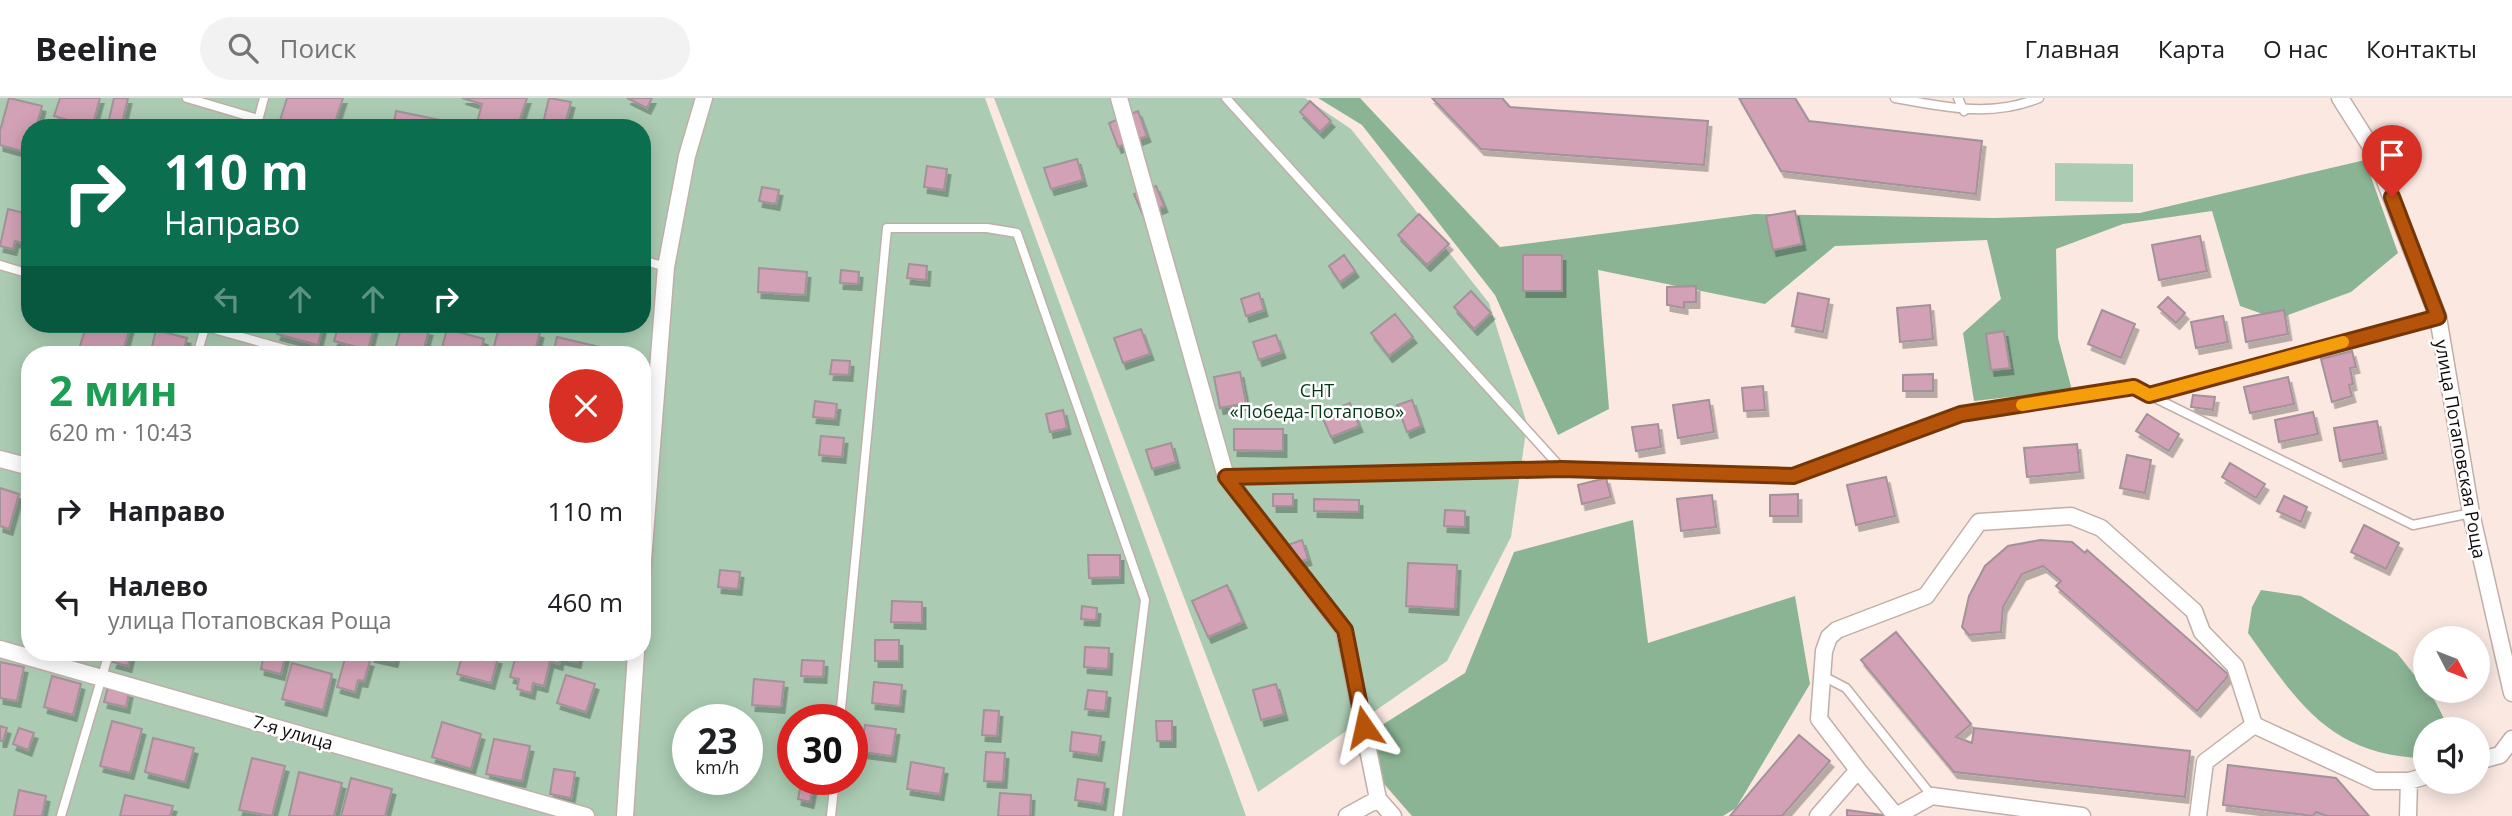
<!DOCTYPE html>
<html lang="ru">
<head>
<meta charset="utf-8">
<style>
  body { margin:0; font-family:"Open Sans",sans-serif; background:#f2f2f2; color:#202124; height:100vh; display:flex; flex-direction:column; font-size:26px; white-space:nowrap }
  * { box-sizing:border-box; margin:0 }
  p { font-size:23px; color:#757577 }
  .icon { flex:none; width:38px; height:38px; fill:none; stroke:currentColor; stroke-width:2; stroke-linecap:round; stroke-linejoin:round }
  .map { position:relative; flex:1; overflow:hidden }
  .panel { position:absolute; left:21px; top:248px; width:630px; height:315px; display:flex; flex-direction:column; background:#fff; border-radius:28px; box-shadow:0 4px 18px #0003 }
  .panel>* { flex:none }
  .top-card { position:absolute; left:21px; top:21px; width:630px; height:214px; border-radius:28px; box-shadow:0 4px 18px #0003; background:#0b6e4f; color:#fff; overflow:hidden }
  .needle { width:46px; rotate:132deg }
  .fabs { position:absolute; left:2413px; top:528px; display:grid; gap:14px }
  .fabs a { display:grid; place-items:center; width:77px; height:77px; border-radius:50%; background:#fff; box-shadow:0 4px 18px #0003; font-size:35px }
  .speed { position:absolute; left:672px; top:606px; display:flex; gap:14px; font-size:35px; font-weight:700; text-align:center }
  .speed>* { display:grid; place-content:center; width:91px; height:91px; border-radius:50%; background:#fff; box-shadow:0 4px 18px #0003; line-height:1 }
  .speed small { font-size:18px; font-weight:400 }
  .speed .limit { border:10px solid #d22; background:#fff; color:#111 }
  .pin { position:absolute; display:grid; place-items:center; width:60px; height:60px; color:#fff; margin:-72px -30px; border-radius:50% 50% 50% 0; rotate:-45deg; box-shadow:0 0 7px #0007 }
  .pin .icon { rotate:45deg }
  .me { position:absolute; width:77px; margin:-38px; rotate:349deg; stroke-linejoin:round; filter:drop-shadow(0 0 5px #0008) }
  .turn { display:flex; align-items:center; gap:24px; height:147px; padding:0 28px; font-size:32px }
  .turn .icon { width:91px; height:91px; stroke-width:2.5 }
  .turn b { display:block; font-size:49px; line-height:60px }
  .lanes { display:flex; align-items:center; height:66px; padding:0 28px; background:#0003; justify-content:center; gap:35px; direction:ltr }
  .lanes .off { opacity:.35 }
  .round { display:grid; place-items:center; flex:none; width:74px; height:74px; border-radius:37px; background:#f2f2f2 }
  .summary { display:flex; align-items:center; justify-content:space-between; height:119px; padding:0 28px }
  h1 { font-size:42px; font-weight:700; line-height:52px; color:#1e9e55 }
  ul { padding:0; list-style:none }
  li { display:flex; align-items:center; gap:21px; height:91px; padding:0 28px }
  li div { flex:1 }
  li b { display:block; font-size:26px }
  li em { font-style:normal }
  header { display:flex; align-items:center; gap:42px; box-sizing:border-box; height:98px; padding:0 35px; background:#fff; border-bottom:2px solid #e0e0e0 }
  header strong { font-size:33px }
  nav { display:flex; gap:38px; margin-inline-start:auto; font-size:24px }
  .search { width:490px; height:63px; background:#f2f2f2; display:flex; align-items:center; gap:18px; box-sizing:border-box; padding:0 24px; border-radius:38px; color:#757577; font-size:26px }
  .map>svg:first-child { display:block }
  .green { fill:#abccb2; fill-rule:evenodd }
  .forest { fill:#8ab494 }
  .building { fill:#d2a1b5; stroke:#a39299; stroke-width:2; filter:url(#shadow) }
  .lines { fill:none; stroke-linecap:round; stroke-linejoin:round }
  .service-casing { stroke:#c0afa8; stroke-width:11 }
  .minor-casing { stroke:#c0afa8; stroke-width:19 }
  .service { stroke:#fff; stroke-width:8 }
  .minor { stroke:#fff; stroke-width:16 }
  .route-casing { stroke:#753606; stroke-width:18 }
  .route { stroke:#b45309; stroke-width:12 }
  .slow { stroke:#f59e0b; stroke-width:12 }
  .labels { text-anchor:middle; dominant-baseline:central; stroke-width:5; stroke-linejoin:round; paint-order:stroke }
  .park-label { font-size:18px; fill:#043718; stroke:#fff }
  .street-label { font-size:18px; fill:#0f0a08; stroke:#fff }
</style>
</head>
<body>
<header>
<strong>Beeline</strong>
<div class="search"><svg class="icon" aria-label="search" viewBox="0 0 24 24"><circle cx="10" cy="10" r="6"/><path d="M15 15l6 6"/></svg>Поиск</div>
<nav><a>Главная</a><a>Карта</a><a>О нас</a><a>Контакты</a></nav>
</header>
<div class="map">
<svg width="2512" height="718" viewBox="0 0 2512 718">
  <defs>
    <filter id="shadow"><feDropShadow dx="3.5" dy="6" stdDeviation="0" flood-color="#0004"/></filter>
  </defs>
  <rect width="100%" height="100%" fill="#fae8e1"/>
  <path class="green" d="M0 0H985L1246 718H0ZM30 30H642V226H30ZM30 257H642V555H30ZM688 621H747V681H688ZM793 621H852V681H793Z
    M994 0H1305L1351 31 1489 205 1527 326 1511 439 1447 563 1258 694Z
    M2055 65 2133 66V104L2055 103Z"/>
  <path class="forest" d="M1318 0H1360L1500 149 1755 116 1995 120 2140 115 2365 62 2398 155 2351 194 2277 221 2240 208 2212 113 2123 126 2056 151 2058 240 2072 292 1974 303 1963 235 2001 201 1987 142 1835 148 1765 206 1598 172 1609 311 1558 337 1495 197 1362 27Z
    M1633 422 1648 545 1795 498 1810 586 1736 710 1723 718H1412L1350 647 1465 575 1514 454Z
    M2261 492 2301 498 2397 555 2435 603 2450 632H2426L2425 660C2331 658 2298 605 2248 535L2252 509Z"/>
  <path class="building" d="M9 0 42 8 36 30H30L29 55 0 47V33Z
    M60 0H100L92 29 54 18Z
    M114 0H128L121 30H107Z
    M287 0H343L333 30H290L279 26Z
    M462 0H527L517 30H505L478 21 482 6Z
    M549 0 571 4 564 30H542Z
    M627 0H652L647 10Z
    M1432 0H1502L1510 9 1708 23 1704 67 1481 51Z
    M1739 0H1795L1809 23 1982 43 1976 96 1781 73Z
    M1310 3 1331 23 1320 34 1300 14Z
    M396 13 445 23 443 30H393Z
    M1138 13 1147 38 1118 49 1109 25Z
    M459 22 484 29 483 30H457Z
    M1077 61 1083 82 1051 91 1044 70Z
    M927 68 947 71 944 92 924 89Z
    M1156 88 1164 108 1143 117 1134 96Z
    M762 89 779 92 776 106 759 103Z
    M8 111 28 116 30 147 15 143 13 151 0 148Z
    M1795 113 1802 146 1773 152 1766 118Z
    M1419 116 1449 146 1427 167 1398 137Z
    M2200 138 2207 173 2159 182 2152 147Z
    M1344 157 1355 173 1340 184 1329 168Z
    M1523 157H1562V193H1523Z
    M909 166 927 168 926 182 907 180Z
    M759 170 807 174 805 197 758 194Z
    M841 172 859 174 858 186 840 185Z
    M1696 188V204H1684V210L1667 207V189Z
    M1471 193 1491 215 1474 231 1454 209Z
    M1259 195 1264 212 1246 218 1241 201Z
    M1798 195 1829 201 1823 234 1792 228Z
    M2168 199 2185 215 2176 225 2158 209Z
    M1930 207 1933 241 1900 244 1897 210Z
    M2102 212 2135 226 2121 260 2088 246Z
    M2284 212 2288 236 2246 244 2242 220Z
    M1395 216 1413 239 1389 258 1371 235Z
    M2223 218 2228 244 2196 250 2191 224Z
    M87 226 130 229 122 257 78 254Z
    M280 226H323L318 247 277 236Z
    M339 226H375L368 252 334 243Z
    M402 226 429 232 422 257H394Z
    M500 226 540 234 534 257H512L493 252Z
    M447 231 484 241 480 257H440Z
    M1141 231 1150 256 1123 265 1114 240Z
    M156 232 187 240 182 257H150Z
    M2004 233 2010 270 1991 272 1986 236Z
    M1276 237 1282 254 1259 262 1253 244Z
    M557 239 604 250 602 257H553Z
    M273 252 291 257H272Z
    M2352 253 2356 269 2350 270 2353 286 2349 287 2352 298 2332 304 2321 261Z
    M832 262 850 263 849 277 830 276Z
    M1240 274 1246 305 1220 310 1214 279Z
    M1933 276V293H1903V277Z
    M2288 279 2294 306 2250 315 2244 289Z
    M1763 288 1765 312 1744 313 1742 290Z
    M2193 297 2215 299 2213 312 2191 309Z
    M1412 302 1421 328 1407 334 1397 307Z
    M1709 302 1714 334 1678 340 1673 307Z
    M815 303 837 306 835 321 813 319Z
    M1350 305 1359 328 1331 339 1321 316Z
    M1063 312 1067 330 1050 334 1046 316Z
    M2313 314 2318 336 2279 344 2275 322Z
    M2147 316 2179 336 2169 353 2136 333Z
    M2377 323 2383 355 2340 363 2334 330Z
    M1658 326 1661 349 1636 353 1632 329Z
    M1234 331H1283V353L1234 352Z
    M821 338 844 340 842 359 819 357Z
    M1171 345 1176 364 1152 371 1146 352Z
    M2077 346 2080 374 2027 379 2024 350Z
    M2127 357 2151 362 2145 395 2120 390Z
    M2230 365 2265 386 2256 400 2222 379Z
    M1886 379 1895 418 1856 427 1847 387Z
    M1606 380 1611 399 1582 406 1578 387Z
    M0 390 19 396 9 431 0 428Z
    M1273 396H1293V408H1273Z
    M1798 396V418H1770V397Z
    M1712 397 1716 429 1681 433 1677 401Z
    M2284 398 2307 409 2301 424 2277 413Z
    M1314 401 1359 402V414L1314 413Z
    M1445 412 1465 413V429L1444 428Z
    M2364 427 2399 445 2386 471 2351 454Z
    M1302 442 1308 461 1288 467 1282 449Z
    M2040 442 2072 444 2085 455 2087 452 2229 577 2197 613 2056 488 2061 483 2043 468 2022 476 2003 509 2001 534 1969 537 1962 529 1969 498 1985 468 2008 448Z
    M1088 457H1120V479L1089 480Z
    M1408 465 1457 467 1455 511 1406 508Z
    M720 472 740 474 738 491 718 489Z
    M1227 487 1243 524 1208 539 1192 503Z
    M892 503 922 504V525L891 524Z
    M1082 508 1097 510 1096 522 1081 521Z
    M1896 534 1971 626 1956 639 1972 645 1974 630 2190 653 2185 699 1954 674 1861 562Z
    M875 542H899V563H875Z
    M1085 549 1109 550 1108 571 1084 569Z
    M116 555H131L128 568 113 564Z
    M264 555H286L281 576 261 571Z
    M371 555H396L394 563 371 558Z
    M463 555 498 560 491 585 457 576Z
    M517 555H579L577 564 560 560 559 566 550 563 544 588 533 585 531 595 517 591 519 581 510 579Z
    M346 557 370 563 364 583 358 582 355 594 337 589Z
    M802 562 824 563 823 579 801 578Z
    M0 564 24 569 17 603 0 600Z
    M292 565 332 576 323 612 282 601Z
    M566 577 595 586 586 614 557 605Z
    M52 578 81 586 73 617 44 609Z
    M754 581 784 584 781 609 752 607Z
    M874 584 902 587 900 608 872 605Z
    M1276 586 1284 616 1261 622 1253 592Z
    M108 589 129 594 126 609 104 604Z
    M1088 592 1107 594 1105 613 1085 611Z
    M984 612 999 613 997 638 982 637Z
    M112 623 142 631 130 675 100 668Z
    M1156 623H1172V643H1157Z
    M442 624 481 636 471 671 432 659Z
    M865 627 896 631 892 658 861 654Z
    M0 628 7 630 3 643H0Z
    M19 630 34 635 28 652 13 646Z
    M1072 634 1101 638 1098 657 1070 653Z
    M1799 637 1830 663 1782 718H1730Z
    M153 640 194 650 185 684 145 674Z
    M494 641 530 648 522 683 486 676Z
    M986 654 1005 655 1003 684 984 683Z
    M252 660 285 668 272 718 239 712Z
    M911 664 944 670 940 696 907 691Z
    M2228 667 2336 680 2369 718H2327L2316 714 2313 718 2223 707Z
    M554 671 575 674 571 700 550 696Z
    M299 674 342 685 334 718H289Z
    M351 680 392 691 385 718H341Z
    M802 681 814 684 810 704 798 701Z
    M1078 681 1105 685 1102 706 1075 702Z
    M19 692 46 698 42 718H14Z
    M1000 695 1031 697 1030 718H998Z
    M125 697 173 708 170 718H120Z
    M1847 712 1890 718H1847Z"/>
  <g class="lines">
    <defs>
      <path id="service" d="M187 0 258 21
        M1226 0 1562 371
        M1895 0C1944 9 1991 20 2039 0
        M1958 0 1964 13
        M256 30 264 0
        M642 162 666 169
        M0 167 30 176
        M196 226 306 257
        M197 257 206 226
        M2149 297 2413 427 2471 415
        M1226 379 1562 371 1793 378 1961 316 2134 289 2149 297 2438 219
        M1821 577 1846 590 1932 698
        M840 621 887 130H987L1017 135 1145 502 1118 718
        M61 718 109 555
        M831 718 835 681"/>
      <path id="minor" d="M1119 0 1226 379 1344 532 1378 701
        M2340 0 2373 52 2438 219 2471 415 2512 595
        M0 361 30 369
        M642 476 666 169 687 58 704 0
        M0 551 586 718
        M2478 663 2500 657 2512 641
        M1858 672 1819 621 1824 553 1829 539 1837 532 1926 498 1979 424 2071 418 2101 430 2194 513 2202 534 2235 568 2254 627
        M625 718 636 555
        M1347 718 1378 701 1393 718
        M1818 718 1858 672 1896 718 1932 698 2082 718
        M2198 718 2205 664 2254 627 2375 683H2409L2426 678
        M2408 718 2409 683"/>
    </defs>
    <use href="#service" class="service-casing"/>
    <use href="#minor" class="minor-casing"/>
    <use href="#service" class="service"/>
    <use href="#minor" class="minor"/>
  </g>
  <g class="lines">
    <defs>
      <path id="route" d="M1364 629 1345 532 1226 379 1562 371 1793 378 1961 316 2134 289 2149 297 2438 219 2392 99"/>
    </defs>
    <use href="#route" class="route-casing"/>
    <use href="#route" class="route"/>
    <path class="slow" d="M2022 307 2134 289 2149 297 2343 244"/>
  </g>
  <g class="labels">
    <g class="park-label">
      <text x="1317" y="292">СНТ<tspan x="1317" dy="21">«Победа-Потапово»</tspan></text>
    </g>
    <g class="street-label">
      <text transform="translate(2461 351) rotate(80)">улица Потаповская Роща</text>
      <text transform="translate(293 634) rotate(16)">7-я улица</text>
    </g>
  </g>
</svg>
<div class="fabs">
<a><svg class="needle" viewBox="-14 -14 28 28"><path d="M0-13l5 13h-10z" fill="#e53935"/><path d="M0 13l5-13h-10z" fill="#757577"/></svg></a>
<a><svg class="icon" aria-label="sound" viewBox="0 0 24 24"><path d="M4 9h4l5-4v14l-5-4H4zM17 9q2 3 0 6"/></svg></a>
</div>
<div class="speed"><div>23<small>km/h</small></div><div class="limit">30</div></div>
<div class="pin" style="left:2392px;top:99px;background:#d93025"><svg class="icon" aria-label="arrive" viewBox="0 0 24 24"><path d="M6 21V4h12l-3 4 3 4H6"/></svg></div>
<svg class="me" style="left:1364px;top:629px" viewBox="-20 -20 40 40"><path d="M0-17L14 15 0 8-14 15z" fill="#b45309" stroke="#fff" stroke-width="4"/></svg>
<div class="top-card">
<div class="turn"><svg class="icon" aria-label="right" viewBox="0 0 24 24"><path d="M7 20v-9h11M14 6l5 5-5 5"/></svg><div><b>110 m</b>Направо</div></div>
<div class="lanes"><svg class="icon off" aria-label="left" viewBox="0 0 24 24"><path d="M17 20v-9H6M10 6l-5 5 5 5"/></svg><svg class="icon off" aria-label="ahead" viewBox="0 0 24 24"><path d="M12 20V5M6 11l6-6 6 6"/></svg><svg class="icon off" aria-label="ahead" viewBox="0 0 24 24"><path d="M12 20V5M6 11l6-6 6 6"/></svg><svg class="icon" aria-label="right" viewBox="0 0 24 24"><path d="M7 20v-9h11M14 6l5 5-5 5"/></svg></div>
</div>
<section class="panel">
<div class="summary"><div><h1>2 мин</h1><p>620 m · 10:43</p></div><a class="round" style="background:#d93025;color:#fff"><svg class="icon" aria-label="close" viewBox="0 0 24 24"><path d="M6 6l12 12M18 6L6 18"/></svg></a></div>
<ul>
<li><svg class="icon" aria-label="right" viewBox="0 0 24 24"><path d="M7 20v-9h11M14 6l5 5-5 5"/></svg><div><b>Направо</b></div><em>110 m</em></li>
<li><svg class="icon" aria-label="left" viewBox="0 0 24 24"><path d="M17 20v-9H6M10 6l-5 5 5 5"/></svg><div><b>Налево</b><p>улица Потаповская Роща</p></div><em>460 m</em></li>
</ul>
</section>
</div>
</body>
</html>
